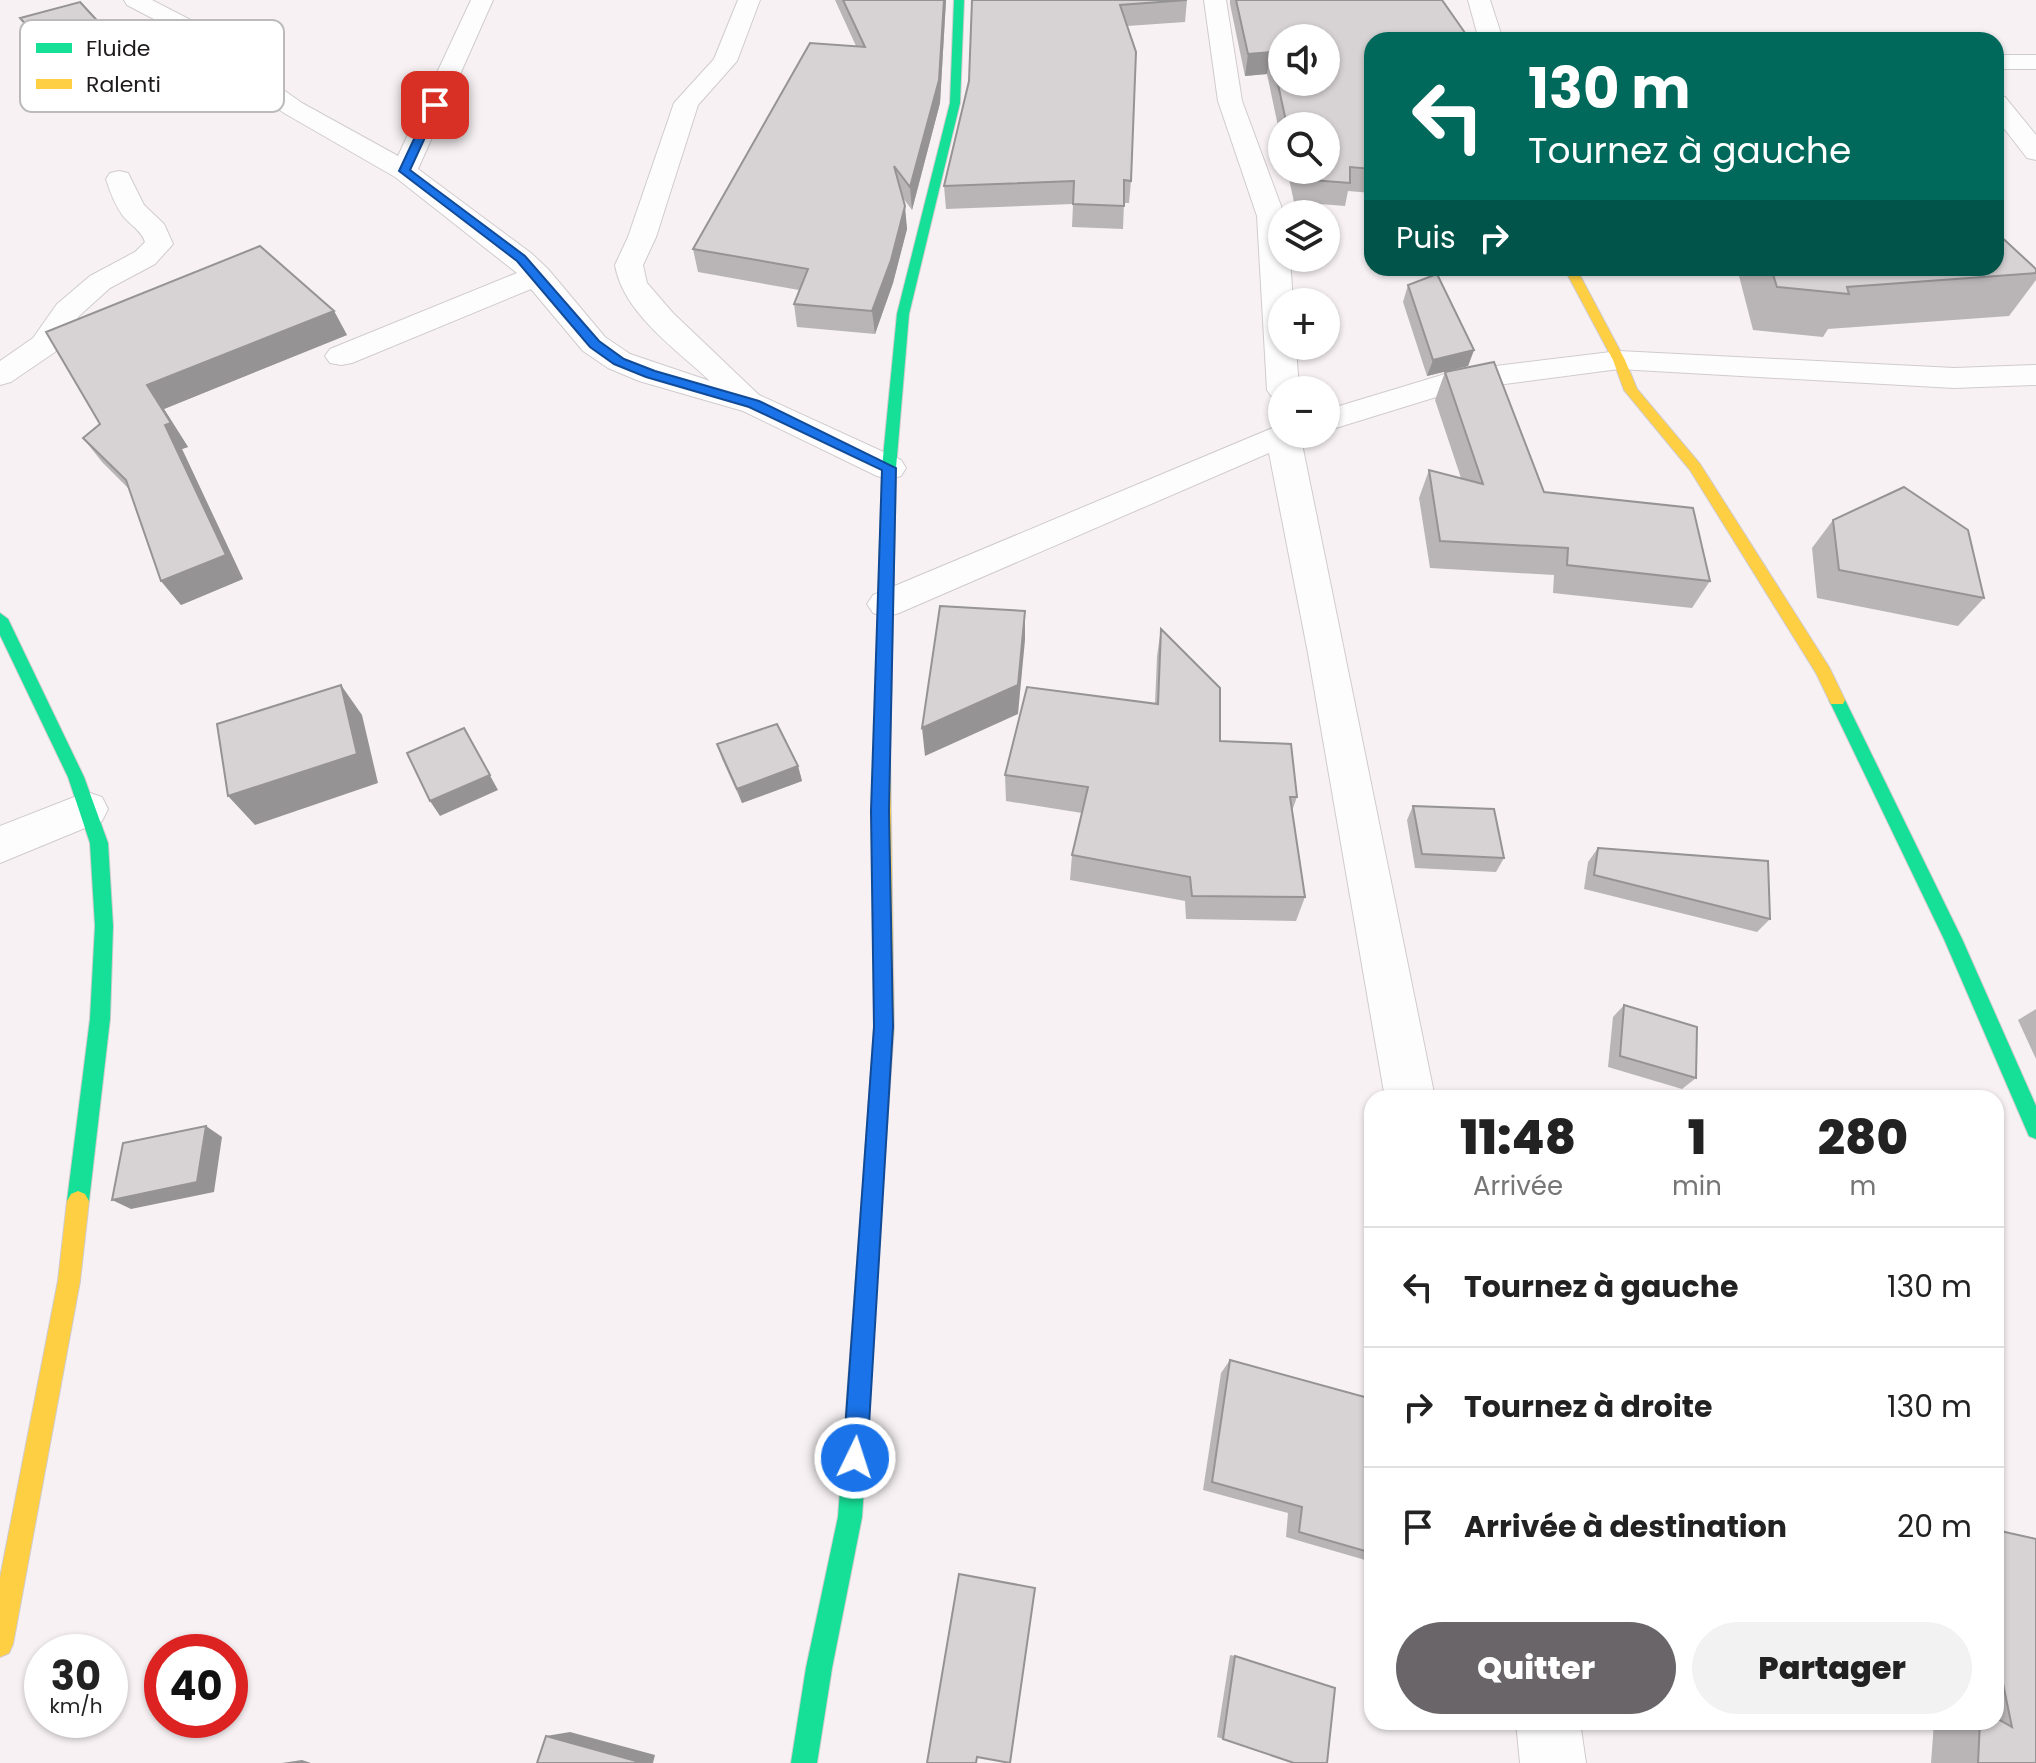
<!DOCTYPE html>
<html lang="fr">
<head>
<meta charset="utf-8">
<style>
  body { margin:0; font-family:Poppins,sans-serif; background:#f2f2f2; color:#222; height:100vh; display:flex; flex-direction:column; font-size:30px; white-space:nowrap }
  * { box-sizing:border-box; margin:0 }
  p { font-size:26px; color:#767676 }
  .icon { flex:none; width:44px; height:44px; fill:none; stroke:currentColor; stroke-width:2; stroke-linecap:round; stroke-linejoin:round }
  .map { position:relative; flex:1; overflow:hidden }
  .details { position:absolute; left:1364px; top:1090px; width:640px; height:640px; display:flex; flex-direction:column; background:#fff; border-radius:24px; box-shadow:0 2px 6px #0004 }
  .details>* { flex:none }
  .hud { position:absolute; left:1364px; top:32px; width:640px; height:244px; border-radius:24px; box-shadow:0 2px 6px #0004; background:#00695c; color:#fff; overflow:hidden }
  .fabs { position:absolute; left:1268px; top:24px; display:grid; gap:16px }
  .fabs a { display:grid; place-items:center; width:72px; height:72px; border-radius:50%; background:#fff; box-shadow:0 2px 6px #0004; font-size:40px }
  .speed { position:absolute; left:24px; top:1634px; display:flex; gap:16px; font-size:40px; font-weight:700; text-align:center }
  .speed>* { display:grid; place-content:center; width:104px; height:104px; border-radius:50%; background:#fff; box-shadow:0 2px 6px #0004; line-height:1 }
  .speed small { font-size:20px; font-weight:400 }
  .speed .limit { border:12px solid #d22; background:#fff; color:#111 }
  .pin { position:absolute; display:grid; place-items:center; width:68px; height:68px; color:#fff; margin:-34px; border-radius:16px; box-shadow:0 4px 12px #0006 }
  .me { position:absolute; width:88px; margin:-44px; rotate:4deg; stroke-linejoin:round; filter:drop-shadow(0 0 6px #0008) }
  .turn { display:flex; align-items:center; gap:28px; height:168px; padding:0 32px; font-size:36px }
  .turn .icon { width:104px; height:104px; stroke-width:2.5 }
  .turn b { display:block; font-size:56px; line-height:68px }
  .then { display:flex; align-items:center; height:76px; padding:0 32px; background:#0003; gap:16px; font-size:30px }
  .eta { display:flex; justify-content:space-evenly; align-items:center; height:136px; text-align:center }
  .eta b { font-size:48px; font-weight:800; line-height:56px }
  .primary-button { display:flex; gap:16px; margin-top:auto; padding:16px 32px }
  .primary-button a { flex:1; height:92px; border-radius:48px; background:#6a6568; color:#fff; font-size:32px; font-weight:800; line-height:92px; text-align:center }
  .primary-button a+a { background:#f2f2f2; color:#222 }
  ul { padding:0; list-style:none }
  li { display:flex; align-items:center; gap:24px; height:120px; padding:0 32px; border-top:2px solid #e0e0e0 }
  li div { flex:1 }
  li b { display:block; font-size:30px }
  li em { font-style:normal }
  .map>svg:first-child { display:block }
  .lines { fill:none; stroke-linecap:round; stroke-linejoin:round }
  .street-casing { stroke:#d0cbce; stroke-width:2 }
  .fast-casing { stroke:#d0cbce; stroke-width:2 }
  .slow-casing { stroke:#d0cbce; stroke-width:2 }
  .street { fill:#fefdfd; fill-rule:evenodd }
  .fast { fill:#16e098; fill-rule:evenodd }
  .slow { fill:#ffcf43; fill-rule:evenodd }
  .wall { fill:#b9b5b6 }
  .shaded-wall { fill:#969394 }
  .building { fill:#d7d2d4; stroke:#969394; stroke-width:2; fill-rule:evenodd }
  .route { fill:#1a73e8; stroke:#114b97; stroke-width:2 }
  .key { fill:#fff; stroke:#bcbabb; stroke-width:2 }
  .key-label { font-size:22px; fill:#1e1a1c }
</style>
</head>
<body>
<div class="map">
<svg width="2036" height="1763" viewBox="0 0 2036 1763">
  <rect width="100%" height="100%" fill="#f7f1f4"/>
  <g class="lines">
    <defs>
      <path id="street" d="M124 0H152L212 31 245 63 302 103 398 156 471 0H493L418 169 531 253 548 269 605 337 630 354 710 381C676 349 623 313 615 265L628 237 674 103 714 59 738 0H760L737 61 698 105 656 237 643 265 647 283 673 313 759 395 901 460 906 468 901 476 889 479 877 476 743 411 639 381 608 368 583 351 531 289 352 363 341 365 330 363 325 356 330 349 517 273 395 177 284 113 227 73 196 41 127 5Z
        M1204 0H1226L1242 101 1284 214 1282 258H1290L1293 302H1282V346H1296L1299 390H1282V399L1272 397 1267 390 1257 216 1218 101Z
        M1468 0H1490L1503 40H1479Z
        M1996 55H2036V69H1996Z
        M1996 95 2005 97 2036 135V160L2027 158 1996 118Z
        M119 171 128 173 144 205 164 224 173 244 155 264 110 288 79 316 55 352 11 382 0 385V361L33 338 57 304 90 276 135 252 145 242C141 230 131 226 123 216 115 205 110 192 106 179L110 173Z
        M1619 351 1954 368 2036 365V385L1954 388 1619 369 1459 390 1326 431V410L1455 371Z
        M1282 424V434H1300L1435 1098H1385L1308 653 1269 453 899 613 886 617 873 613 867 604 873 595Z
        M87 792 102 797 108 809 102 821 0 863V826Z
        M1516 1722H1580L1586 1763H1520Z"/>
      <path id="fast" d="M954 0H964L960 103 909 314 896 468 890 751 882 757 874 751 882 468 897 314 950 103Z
        M0 613 8 619 84 777 108 843 113 926 110 1019 89 1201 85 1208 78 1211 71 1208 67 1201 90 1019 95 926 90 843 68 777 0 635Z
        M1837 694 1845 700 1962 939 2036 1106V1139L2029 1136 1944 939 1829 700Z
        M874 1160 881 1163 884 1170 862 1517 832 1668 817 1763H791L806 1668 838 1517 864 1170 867 1163Z"/>
      <path id="slow" d="M1564 268H1576L1625 360 1637 389 1700 464 1829 667 1845 700 1843 704H1831L1816 673 1690 470 1624 390 1613 360Z
        M882 745 890 751 894 1027 884 1170 881 1177 874 1180 867 1177 864 1170 874 1027V751Z
        M78 1191 85 1194 89 1201 80 1281 13 1644 9 1653 0 1657V1578L58 1281 67 1201 71 1194Z"/>
    </defs>
    <use href="#street" class="street-casing"/>
    <use href="#fast" class="fast-casing"/>
    <use href="#slow" class="slow-casing"/>
    <use href="#street" class="street"/>
    <use href="#fast" class="fast"/>
    <use href="#slow" class="slow"/>
  </g>
  <path class="wall" d="M835 0H946L940 103 912 210 903 198 907 229 893 283 875 334 797 327 794 304 799 290 698 272 693 249 856 46Z
    M972 0H1187L1185 22 1127 26 1131 181 1129 203H1124L1123 229 1072 227 1073 204 946 209 944 186 969 81Z
    M1230 0H1442L1372 40V193L1348 191 1345 206 1294 202 1287 170H1326V126H1282V145L1267 74 1245 76 1230 4Z
    M20 18 128 54 143 80 85 98 37 44Z
    M1743 268 2036 269V280L2009 316 1828 329 1823 337 1753 330 1739 276Z
    M1408 285 1474 350 1468 366 1427 376 1403 302Z
    M334 311 347 335 164 409 188 447 182 449 243 579 181 605 161 581 129 489 102 462 83 438Z
    M1445 372 1544 492 1710 581 1692 608 1553 593 1554 575 1430 568 1419 498 1429 470 1461 478 1435 400Z
    M1833 520 1984 598 1958 626 1817 598 1812 548Z
    M1161 629 1220 741 1297 797 1292 811 1305 897 1296 921 1186 919 1185 901 1070 880 1072 855 1082 813 1006 801 1005 775 1155 704 1157 656Z
    M717 744 798 766 802 781 742 803 722 759Z
    M1413 806 1504 858 1496 872 1415 868 1407 820Z
    M1598 848 1770 919 1757 932 1584 889 1588 862Z
    M1624 1005 1696 1078 1682 1089 1608 1067 1613 1017Z
    M2036 1009V1059L2018 1020Z
    M1230 1360 1372 1399V1562L1286 1537 1288 1513 1203 1490 1221 1373Z
    M1996 1530 2036 1763H1931L1934 1722H1996Z
    M1230 1655 1235 1656 1223 1739 1217 1737Z"/>
  <path class="shaded-wall" d="M944 0H946L940 103 912 210 910 187Z
    M1271 52 1267 74 1245 76 1248 54Z
    M128 54 143 80 85 98 68 71Z
    M905 206 907 229 893 283 875 334 872 311Z
    M334 311 347 335 164 409 188 447 182 449 243 579 181 605 161 581 165 425 147 385Z
    M1474 350 1468 366 1427 376 1433 360Z
    M1025 611V640L1018 714 925 756 922 728Z
    M341 685 362 715 378 783 255 825 228 796Z
    M464 728 498 790 440 816 430 801Z
    M798 766 802 781 742 803 737 789Z
    M206 1126 222 1137 214 1192 131 1209 112 1200Z
    M570 1732 655 1755 653 1763H635L546 1736Z
    M302 1760 311 1763H282Z"/>
  <path class="building" d="M843 0H944L939 80 910 187 894 166 905 206 891 260 872 311 794 304 808 269 693 249 810 43 865 47Z
    M972 0H1187L1120 5 1136 52 1131 181 1124 180V206L1073 204 1074 181 944 186 969 81Z
    M1236 0H1442L1470 40H1372V169L1350 167V183L1298 179 1296 170H1326V126H1287L1271 52 1248 54ZM1282 38H1326V82H1282Z
    M80 2 128 54 68 71 20 18Z
    M1996 232 2036 269V273L1847 287 1849 294 1777 287 1771 268H1996Z
    M260 246 334 311 147 385 171 423 165 425 226 555 161 581 126 480 83 438 100 424 46 332Z
    M1437 274 1474 350 1433 360 1408 285Z
    M1494 362 1544 492 1693 508 1710 581 1567 565 1568 548 1440 541 1429 470 1483 484 1445 372Z
    M1904 487 1968 530 1984 598 1839 570 1833 520Z
    M940 606 1025 611 1018 685 922 728Z
    M1161 629 1220 688V741L1291 744 1297 797H1290L1305 897 1192 896 1190 877 1072 855 1088 787 1005 775 1027 687 1158 704Z
    M341 685 357 754 228 796 217 724Z
    M777 724 798 766 737 789 717 744Z
    M464 728 490 775 430 801 407 753Z
    M1413 806 1494 809 1504 858 1422 854Z
    M1598 848 1768 861 1770 919 1594 875Z
    M1624 1005 1697 1027 1696 1078 1620 1056Z
    M206 1126 197 1182 112 1200 123 1143Z
    M1230 1360 1372 1399V1553L1299 1532 1302 1507 1212 1482Z
    M1996 1530 2036 1539V1763H1978L1980 1722H1996V1718L2012 1727 1996 1650Z
    M959 1574 1035 1588 1010 1763 977 1757 976 1763H927Z
    M1235 1656 1335 1688 1327 1763H1294L1223 1739Z
    M546 1736 636 1761 635 1763H537Z"/>
  <path class="route" d="M435 101 440 105 410 170 525 256 599 341 624 359 655 371 759 401 896 468 889 811 893 1027 867 1458 863 1467 855 1470 846 1467 843 1458 874 1027 871 811 882 470 749 407 646 377 614 364 590 347 517 261 399 171 430 105Z"/>
  <rect x="20" y="20" width="264" height="92" rx="12" class="key"/>
  <rect x="36" y="43" width="36" height="10" fill="#16e098"/>
  <rect x="36" y="79" width="36" height="10" fill="#ffcf43"/>
  <g class="key-label">
    <text x="86" y="56">Fluide</text>
    <text x="86" y="92">Ralenti</text>
  </g>
</svg>
<div class="fabs">
<a><svg class="icon" aria-label="sound" viewBox="0 0 24 24"><path d="M4 9h4l5-4v14l-5-4H4zM17 9q2 3 0 6"/></svg></a>
<a><svg class="icon" aria-label="search" viewBox="0 0 24 24"><circle cx="10" cy="10" r="6"/><path d="M15 15l6 6"/></svg></a>
<a><svg class="icon" aria-label="layers" viewBox="0 0 24 24"><path d="M12 4l9 5-9 5-9-5zM3 14l9 5 9-5"/></svg></a>
<a>+</a>
<a>−</a>
</div>
<div class="speed"><div>30<small>km/h</small></div><div class="limit">40</div></div>
<div class="pin" style="left:435px;top:105px;background:#d93025"><svg class="icon" aria-label="arrive" viewBox="0 0 24 24"><path d="M6 21V4h12l-3 4 3 4H6"/></svg></div>
<svg class="me" style="left:855px;top:1458px" viewBox="-20 -20 40 40"><circle r="17" fill="#1a73e8" stroke="#fff" stroke-width="3"/><path d="M0-11L8 9 0 5-8 9z" fill="#fff"/></svg>
<div class="hud">
<div class="turn"><svg class="icon" aria-label="left" viewBox="0 0 24 24"><path d="M17 20v-9H6M10 6l-5 5 5 5"/></svg><div><b>130 m</b>Tournez à gauche</div></div>
<div class="then">Puis<svg class="icon" aria-label="right" viewBox="0 0 24 24"><path d="M7 20v-9h11M14 6l5 5-5 5"/></svg></div>
</div>
<section class="details">
<div class="eta">
<div><b>11:48</b><p>Arrivée</p></div>
<div><b>1</b><p>min</p></div>
<div><b>280</b><p>m</p></div>
</div>
<ul>
<li><svg class="icon" aria-label="left" viewBox="0 0 24 24"><path d="M17 20v-9H6M10 6l-5 5 5 5"/></svg><div><b>Tournez à gauche</b></div><em>130 m</em></li>
<li><svg class="icon" aria-label="right" viewBox="0 0 24 24"><path d="M7 20v-9h11M14 6l5 5-5 5"/></svg><div><b>Tournez à droite</b></div><em>130 m</em></li>
<li><svg class="icon" aria-label="arrive" viewBox="0 0 24 24"><path d="M6 21V4h12l-3 4 3 4H6"/></svg><div><b>Arrivée à destination</b></div><em>20 m</em></li>
</ul>
<div class="primary-button"><a>Quitter</a><a>Partager</a></div>
</section>
</div>
</body>
</html>
